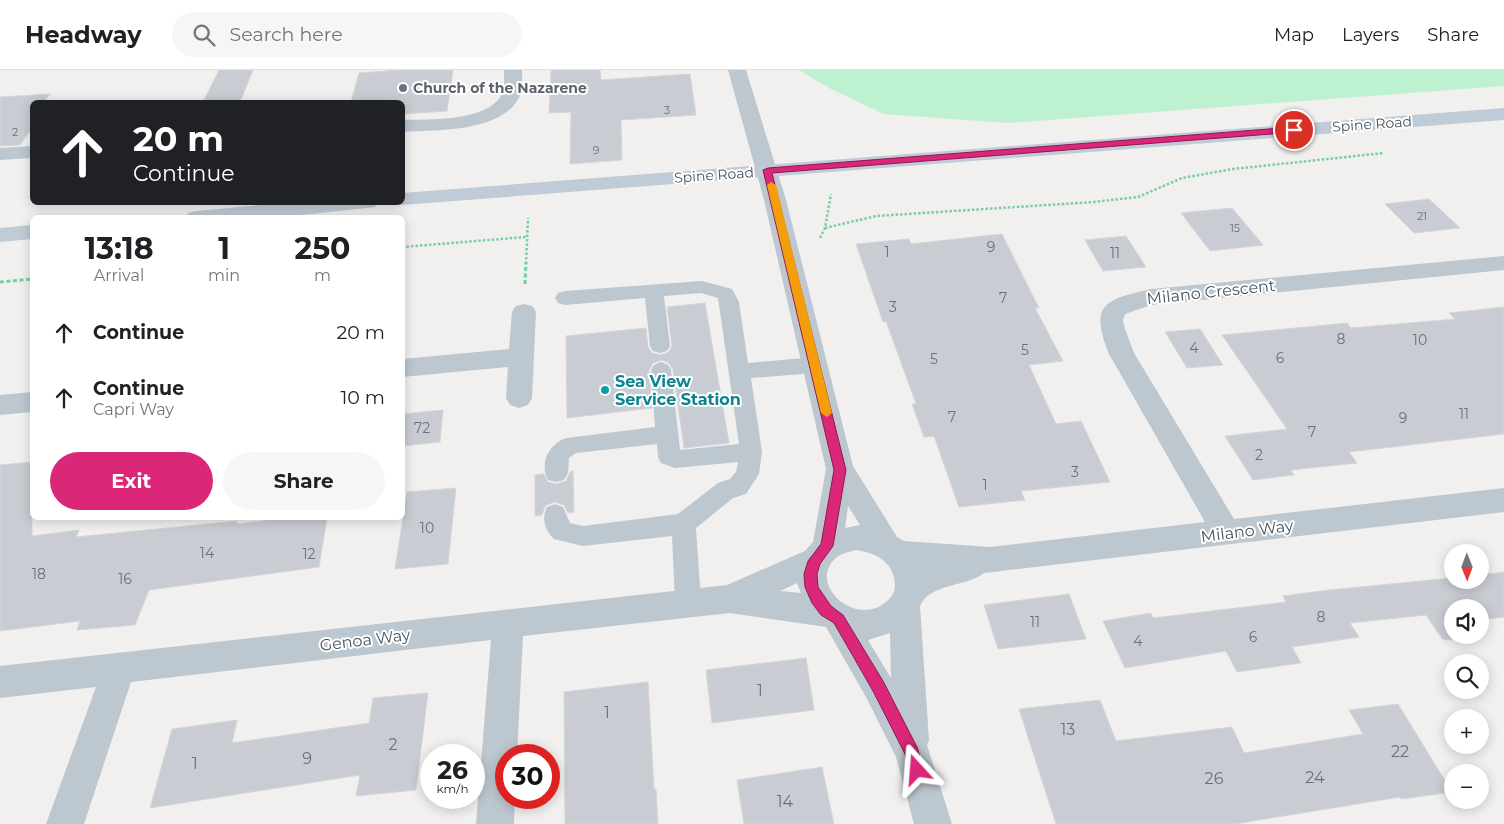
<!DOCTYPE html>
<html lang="en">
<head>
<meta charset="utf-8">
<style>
  body { margin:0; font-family:Montserrat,sans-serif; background:#f6f6f6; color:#202124; height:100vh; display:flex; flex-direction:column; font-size:19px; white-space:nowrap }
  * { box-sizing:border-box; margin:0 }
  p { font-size:16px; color:#757577 }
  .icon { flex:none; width:28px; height:28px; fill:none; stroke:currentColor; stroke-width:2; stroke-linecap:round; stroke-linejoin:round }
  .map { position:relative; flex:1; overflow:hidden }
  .panel { position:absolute; left:30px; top:145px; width:375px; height:305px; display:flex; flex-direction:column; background:#fff; border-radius:8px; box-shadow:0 2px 12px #0003 }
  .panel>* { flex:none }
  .top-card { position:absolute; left:30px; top:30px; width:375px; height:105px; border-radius:8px; box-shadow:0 2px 12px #0003; background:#202124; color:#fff; overflow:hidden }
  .needle { width:32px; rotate:179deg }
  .tools { position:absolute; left:1444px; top:474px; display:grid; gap:10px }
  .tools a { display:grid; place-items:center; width:45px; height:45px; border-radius:50%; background:#fff; box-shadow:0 2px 12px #0003; font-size:25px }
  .speed { position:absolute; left:420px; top:674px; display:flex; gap:10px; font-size:25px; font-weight:700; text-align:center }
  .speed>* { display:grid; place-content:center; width:65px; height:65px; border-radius:50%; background:#fff; box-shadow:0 2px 12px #0003; line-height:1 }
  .speed small { font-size:12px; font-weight:400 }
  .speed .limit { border:8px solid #d22; background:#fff; color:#111 }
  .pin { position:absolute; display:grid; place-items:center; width:42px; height:42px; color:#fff; margin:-21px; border:2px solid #fff; border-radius:50%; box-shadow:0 1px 5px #0007 }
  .me { position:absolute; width:55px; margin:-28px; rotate:341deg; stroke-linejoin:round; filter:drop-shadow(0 0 4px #0008) }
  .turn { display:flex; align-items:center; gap:18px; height:105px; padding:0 20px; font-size:22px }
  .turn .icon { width:65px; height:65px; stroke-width:2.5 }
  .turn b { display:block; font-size:35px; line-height:42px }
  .eta { display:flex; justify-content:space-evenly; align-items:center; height:85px; text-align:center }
  .eta b { font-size:30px; font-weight:700; line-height:35px }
  .cta { display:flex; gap:10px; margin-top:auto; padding:10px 20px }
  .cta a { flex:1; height:58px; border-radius:30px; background:#db2777; color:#fff; font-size:20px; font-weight:700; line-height:58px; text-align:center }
  .cta a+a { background:#f6f6f6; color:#202124 }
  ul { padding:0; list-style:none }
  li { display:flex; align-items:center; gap:15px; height:65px; padding:0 20px }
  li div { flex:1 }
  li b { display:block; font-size:19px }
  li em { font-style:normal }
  header { display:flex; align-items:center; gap:30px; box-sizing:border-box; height:70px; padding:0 25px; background:#fff; border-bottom:1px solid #e0e0e0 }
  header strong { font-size:24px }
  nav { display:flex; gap:28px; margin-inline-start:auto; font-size:18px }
  .search { width:350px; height:45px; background:#f6f6f6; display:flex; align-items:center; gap:12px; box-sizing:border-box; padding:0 18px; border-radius:28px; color:#757577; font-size:19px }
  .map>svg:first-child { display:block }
  .green { fill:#bdf1d0 }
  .building { fill:#c9ccd2; stroke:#d3d6db }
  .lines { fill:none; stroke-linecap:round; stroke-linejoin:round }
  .path-far1 { stroke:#74d0a0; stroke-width:2.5; stroke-dasharray:2.5 2; stroke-linecap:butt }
  .path { stroke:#74d0a0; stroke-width:3; stroke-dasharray:4 2.5; stroke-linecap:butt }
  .service { fill:#bdc7cf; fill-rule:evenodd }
  .minor { fill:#bdc7cf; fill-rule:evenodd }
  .secondary { fill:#bfcbd7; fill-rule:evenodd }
  .route { fill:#db2777; stroke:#8e194d }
  .slow { fill:#f59e0b }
  .worship-dot { fill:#6b7280; stroke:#fff; stroke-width:2 }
  .culture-dot { fill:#0f9aa8; stroke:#fff; stroke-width:2 }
  .labels { text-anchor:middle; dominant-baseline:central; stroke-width:4; stroke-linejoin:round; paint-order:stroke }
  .far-number-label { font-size:11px; fill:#68717b }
  .far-worship-label { font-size:14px; font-weight:bold; fill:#5b616d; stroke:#fff; text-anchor:start }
  .far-street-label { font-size:14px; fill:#47535e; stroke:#fff }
  .number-label { font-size:14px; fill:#68717b }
  .street-label { font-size:16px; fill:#47535e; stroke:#fff }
  .culture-label { font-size:16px; font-weight:bold; fill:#0d838f; stroke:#fff; text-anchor:start }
  .near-number-label { font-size:16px; fill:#68717b }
</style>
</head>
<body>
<header>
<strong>Headway</strong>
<div class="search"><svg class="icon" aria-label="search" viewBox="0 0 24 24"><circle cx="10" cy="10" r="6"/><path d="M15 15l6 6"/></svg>Search here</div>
<nav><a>Map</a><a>Layers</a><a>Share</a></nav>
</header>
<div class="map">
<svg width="1504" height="754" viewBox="0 0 1504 754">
  <rect width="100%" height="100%" fill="#f2efef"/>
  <path class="green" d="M799 0H1504V16L1008 53 884 44 831 19Z"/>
  <path class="building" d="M219 0H253L240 32H203Z
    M399 0H453L447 41 402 44V32H351L359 3Z
    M551 0H600L601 10 690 4 696 45 621 50 622 90 570 94 571 42 549 43Z
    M50 24 44 32H32V58L20 75 0 76V27Z
    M1429 129 1460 158 1414 163 1385 134Z
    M1232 138 1263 175 1210 181 1181 143Z
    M1002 164 1039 238H1035L1063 291 1029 295 1056 354 1081 351 1110 412 1021 421 1025 430 959 437 934 366 924 367 912 334H916L886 251 883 252 856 174 909 169 911 174Z
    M1126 166 1146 197 1103 201 1085 170Z
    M705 233 729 373 684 378 673 300 669 293 662 290 653 293 649 300 652 338 567 348 566 266 646 258 648 277 652 283 661 285 669 282 672 276 667 237Z
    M1504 237V364L1349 382 1357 393 1291 400 1294 405 1253 410 1225 366 1287 359 1222 265 1347 253 1351 258 1455 249 1449 243Z
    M1200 259 1223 295 1187 298 1165 262Z
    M443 340 440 372 402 376V344Z
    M32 392V466L79 460 76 467 237 451V454L286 448H327L319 497 149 520 135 555 77 560 80 551 0 561V395Z
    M573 401 574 442 568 443 564 435 554 432 545 436 542 445 535 446V405L544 404 548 412 556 414 566 411 570 402Z
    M456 418 448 494 395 499 407 422Z
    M1504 502V547L1480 550V538H1452V565H1480V563L1482 566 1443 570 1426 545 1350 553 1359 567 1292 577 1301 593 1237 602 1226 581 1125 598 1103 551 1151 543 1153 548 1286 532 1283 526 1329 520 1452 508V510H1480V505Z
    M1069 524 1086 569 998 579 984 535Z
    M806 588 814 640 712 653 706 600Z
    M648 612 654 719H656L658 754H565L564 622Z
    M428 623 416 720 356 726 360 705 150 738 172 659 237 650 232 673 369 653 373 628Z
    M1100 630 1116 671 1232 657 1244 683 1363 664 1349 640 1398 634 1452 722 1401 729 1400 727 1235 754H1056L1019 639Z
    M822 697 834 754H744L737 710Z"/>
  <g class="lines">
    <path class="path-far1" d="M825 158 876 146 1094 132 1138 127 1182 108 1233 99 1384 83
      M820 168 825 158 831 124
      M402 177 526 167
      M526 194 528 148"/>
    <path class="path" d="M0 212 32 209
      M525 214 526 192"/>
    <path class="service" d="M702 211 732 219 739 232 748 293 815 287 822 290 825 295 822 300 815 303 751 308 762 382 759 404 746 424 733 428 696 458 701 532 697 540 688 544 679 540 675 532 672 466 583 476 554 469C545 460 541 449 547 437L555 434 563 437 570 453 583 456 678 444 718 413 730 409 736 402 738 392 675 398 661 393 658 387 657 374 576 383 569 388 568 403 564 410 556 412 548 410C539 393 549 374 566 368L655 357 651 300 654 295 661 292 668 295 671 300 680 380 739 374 718 228 701 223 664 226 670 276 667 281 660 283 653 281 650 276 645 228 565 235 558 233 555 228 558 223 565 221Z"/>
    <path class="minor" d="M504 0H522C522 7 523 16 521 23 507 63 436 60 402 62V50C429 49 488 52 502 24 505 17 504 7 504 0Z
      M728 0H746L786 130 853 396 897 467 904 471 990 477 1205 452 1109 284C1089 234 1104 230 1151 219L1504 186V200L1151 235 1125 244 1123 250 1125 259 1134 283 1234 449 1504 418V442L984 503C967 517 930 513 920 536L929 670 927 675 952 754H914L896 687 866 627 826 557 730 543 523 566 517 685H506V728H515L514 754H476L491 570 131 612 84 754H46L96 617 0 628V596L727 515 805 481 813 472 826 399 764 130ZM848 436 860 455 845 458ZM855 480C875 482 894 492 895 514 895 519 894 524 890 528 859 563 804 513 837 487 842 483 850 482 855 480ZM797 513 801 523 780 521ZM890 563 891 608 868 570Z
      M32 76V88L0 90V78Z
      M524 234 532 236 536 242 532 328 528 335 519 338 510 335 506 328 508 297 402 307V289L509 279 512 242 516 236Z
      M32 322V342L0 345V325Z"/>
    <path class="secondary" d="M1504 38V50L402 135 394 132H402V123Z
      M292 132H377L375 137 367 138 272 148H186L188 143 196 141Z
      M32 155V169L0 172V158Z"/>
  </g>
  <path class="route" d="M1294 57 1298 60 1297 62 772 103 846 400 833 476 820 494 817 504 818 517 831 536 843 545 883 611 917 677 924 700 922 705 917 707 912 705 905 684 873 621 834 553 821 545 812 533 805 517 804 504 808 491 821 474 834 400 763 100 768 98Z"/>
  <path class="slow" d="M771 112 776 115 832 343 827 347 821 343 767 115Z"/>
  <circle class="worship-dot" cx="403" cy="18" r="5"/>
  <circle class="culture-dot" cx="605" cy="320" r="5"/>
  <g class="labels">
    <g class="far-number-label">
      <text x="667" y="40">3</text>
      <text x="15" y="62">2</text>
      <text x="596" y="80">9</text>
      <text x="1422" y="146">21</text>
      <text x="1235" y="158">15</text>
    </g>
    <g class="far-worship-label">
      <text x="413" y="18">Church of the Nazarene</text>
    </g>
    <g class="far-street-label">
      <text transform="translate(1372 54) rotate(-4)">Spine Road</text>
      <text transform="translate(714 105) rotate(-4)">Spine Road</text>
    </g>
    <g class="number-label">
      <text x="991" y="177">9</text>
      <text x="887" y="182">1</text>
      <text x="1115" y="183">11</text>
      <text x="1003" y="228">7</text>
      <text x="893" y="237">3</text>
      <text x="1341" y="269">8</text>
      <text x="1420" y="270">10</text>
      <text x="1194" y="278">4</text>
      <text x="1025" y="280">5</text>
      <text x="1280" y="288">6</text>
      <text x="934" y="289">5</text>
      <text x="1464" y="344">11</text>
      <text x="952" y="347">7</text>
      <text x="1403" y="348">9</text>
      <text x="422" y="358">72</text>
      <text x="1312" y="362">7</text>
      <text x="1259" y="385">2</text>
      <text x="1075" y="402">3</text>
      <text x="985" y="415">1</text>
      <text x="427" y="458">10</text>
      <text x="207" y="483">14</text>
      <text x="309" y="484">12</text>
      <text x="39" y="504">18</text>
      <text x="125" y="509">16</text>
      <text x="1321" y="547">8</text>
      <text x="1035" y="552">11</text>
      <text x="1253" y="567">6</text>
      <text x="1138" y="571">4</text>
    </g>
    <g class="street-label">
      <text transform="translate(1211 222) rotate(-6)">Milano Crescent</text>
      <text transform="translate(1247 461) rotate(-7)">Milano Way</text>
      <text transform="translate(365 570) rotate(-7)">Genoa Way</text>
    </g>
    <g class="culture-label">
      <text x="615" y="311">Sea View<tspan x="615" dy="18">Service Station</tspan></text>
    </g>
    <g class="near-number-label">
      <text x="760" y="620">1</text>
      <text x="607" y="642">1</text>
      <text x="1068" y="659">13</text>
      <text x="393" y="674">2</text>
      <text x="1400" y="681">22</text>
      <text x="307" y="688">9</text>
      <text x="195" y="693">1</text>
      <text x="1315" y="707">24</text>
      <text x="1214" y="708">26</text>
      <text x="785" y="731">14</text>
    </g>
  </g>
</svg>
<div class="tools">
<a><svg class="needle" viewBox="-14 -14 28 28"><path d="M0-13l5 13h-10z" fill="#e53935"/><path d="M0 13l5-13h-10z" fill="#757577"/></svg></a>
<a><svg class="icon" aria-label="sound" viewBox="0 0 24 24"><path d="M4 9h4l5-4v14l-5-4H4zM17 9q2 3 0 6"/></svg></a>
<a><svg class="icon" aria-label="search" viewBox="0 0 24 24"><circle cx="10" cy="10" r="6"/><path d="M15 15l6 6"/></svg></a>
<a>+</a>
<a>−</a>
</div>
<div class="speed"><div>26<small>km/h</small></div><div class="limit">30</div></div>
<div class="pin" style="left:1294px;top:60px;background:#d93025"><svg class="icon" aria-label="arrive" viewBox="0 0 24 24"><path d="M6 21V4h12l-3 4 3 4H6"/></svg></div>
<svg class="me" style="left:917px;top:700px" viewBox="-20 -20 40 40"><path d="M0-17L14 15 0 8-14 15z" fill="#db2777" stroke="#fff" stroke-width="4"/></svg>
<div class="top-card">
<div class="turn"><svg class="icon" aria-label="ahead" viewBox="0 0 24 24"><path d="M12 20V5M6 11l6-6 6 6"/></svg><div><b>20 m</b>Continue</div></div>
</div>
<section class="panel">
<div class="eta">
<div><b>13:18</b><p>Arrival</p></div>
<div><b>1</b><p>min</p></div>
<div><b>250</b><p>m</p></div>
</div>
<ul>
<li><svg class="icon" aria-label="ahead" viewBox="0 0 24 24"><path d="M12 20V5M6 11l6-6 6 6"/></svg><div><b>Continue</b></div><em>20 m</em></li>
<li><svg class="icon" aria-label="ahead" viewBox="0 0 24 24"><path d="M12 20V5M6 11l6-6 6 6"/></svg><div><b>Continue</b><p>Capri Way</p></div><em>10 m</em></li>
</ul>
<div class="cta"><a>Exit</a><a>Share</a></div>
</section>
</div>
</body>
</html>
